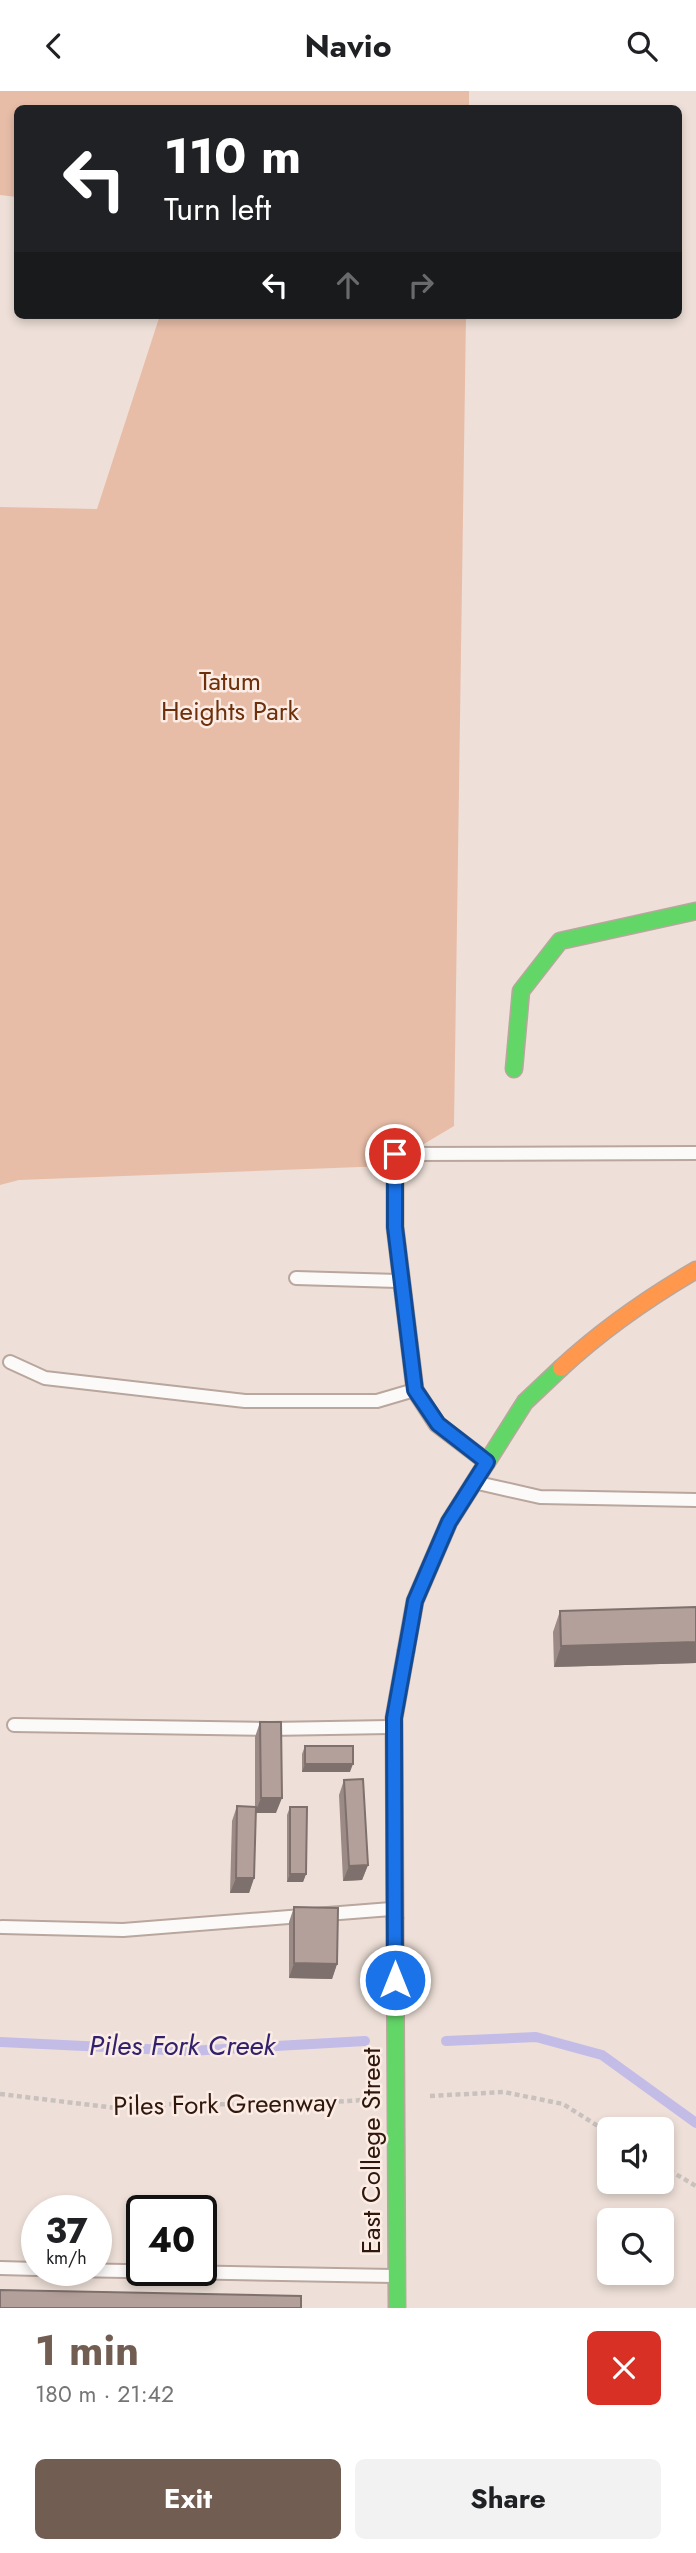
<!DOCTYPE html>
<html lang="en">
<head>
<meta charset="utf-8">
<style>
  body { margin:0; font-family:Jost,sans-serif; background:#f2f2f2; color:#202124; height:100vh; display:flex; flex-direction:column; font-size:26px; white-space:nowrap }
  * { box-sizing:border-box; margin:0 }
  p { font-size:23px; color:#757577 }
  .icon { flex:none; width:38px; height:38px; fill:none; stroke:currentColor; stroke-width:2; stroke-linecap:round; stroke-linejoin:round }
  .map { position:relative; height:2217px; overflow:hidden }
  .sheet { display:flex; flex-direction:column; background:#fff; flex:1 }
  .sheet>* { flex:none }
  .banner { position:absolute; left:14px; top:14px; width:668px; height:214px; border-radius:10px; box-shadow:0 4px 10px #0003; background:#202124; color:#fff; overflow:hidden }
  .controls { position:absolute; left:597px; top:2026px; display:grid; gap:14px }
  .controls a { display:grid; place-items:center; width:77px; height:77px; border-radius:10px; background:#fff; box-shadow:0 4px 10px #0003; font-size:35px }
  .speed { position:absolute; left:21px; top:2104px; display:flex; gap:14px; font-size:35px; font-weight:700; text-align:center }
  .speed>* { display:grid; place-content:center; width:91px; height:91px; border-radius:50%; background:#fff; box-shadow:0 4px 10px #0003; line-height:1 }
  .speed small { font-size:18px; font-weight:400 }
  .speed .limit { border:4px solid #111; border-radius:10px; background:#fff; color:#111 }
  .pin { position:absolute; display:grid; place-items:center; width:60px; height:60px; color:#fff; margin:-30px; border:4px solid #fff; border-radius:50%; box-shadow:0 2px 7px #0007 }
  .me { position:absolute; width:77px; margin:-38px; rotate:0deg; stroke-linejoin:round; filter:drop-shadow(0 0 5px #0008) }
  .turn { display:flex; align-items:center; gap:24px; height:147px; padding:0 35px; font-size:32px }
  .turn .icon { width:91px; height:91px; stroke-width:2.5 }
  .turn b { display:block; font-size:49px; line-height:60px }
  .lanes { display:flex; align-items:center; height:66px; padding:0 35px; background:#0003; justify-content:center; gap:35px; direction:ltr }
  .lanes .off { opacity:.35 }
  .round { display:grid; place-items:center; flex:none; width:74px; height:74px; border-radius:10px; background:#f2f2f2 }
  .headline { display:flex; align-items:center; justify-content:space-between; height:119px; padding:0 35px }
  h1 { font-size:42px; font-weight:700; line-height:52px; color:#725d53 }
  .action { display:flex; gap:14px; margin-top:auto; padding:14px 35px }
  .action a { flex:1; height:80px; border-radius:10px; background:#725d53; color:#fff; font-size:28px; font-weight:700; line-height:80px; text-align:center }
  .action a+a { background:#f2f2f2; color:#202124 }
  header { display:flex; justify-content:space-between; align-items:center; height:91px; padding:0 35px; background:#fff; font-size:32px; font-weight:700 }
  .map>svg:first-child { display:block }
  .green { fill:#e7bda8 }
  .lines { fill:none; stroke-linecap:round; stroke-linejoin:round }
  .stream { stroke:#c3bce7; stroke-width:10 }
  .lane-casing { stroke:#b9a69d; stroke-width:16 }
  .fast-casing { stroke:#b9a69d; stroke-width:19 }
  .slow-casing { stroke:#b9a69d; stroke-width:19 }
  .path { stroke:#c9c1bd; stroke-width:4.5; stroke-dasharray:5 3.5; stroke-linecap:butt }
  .lane { stroke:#fcfaf9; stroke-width:12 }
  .fast { stroke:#63d668; stroke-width:16 }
  .slow { stroke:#ff974d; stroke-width:16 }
  .wall { fill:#9b8a85 }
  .shaded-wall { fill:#7e706c }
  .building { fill:#b4a09b; stroke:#7e706c; stroke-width:2 }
  .route-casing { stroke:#114b97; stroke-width:18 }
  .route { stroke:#1a73e8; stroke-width:12 }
  .labels { text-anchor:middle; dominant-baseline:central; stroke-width:5; stroke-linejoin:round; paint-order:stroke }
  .park-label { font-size:26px; fill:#6d300b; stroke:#fbece5 }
  .street-label { font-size:26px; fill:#30170b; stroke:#fbece5 }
  .water-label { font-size:28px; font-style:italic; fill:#31216c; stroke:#fbece5 }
</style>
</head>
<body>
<header><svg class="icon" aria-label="back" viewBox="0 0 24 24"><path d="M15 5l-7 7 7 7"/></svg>Navio<svg class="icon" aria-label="search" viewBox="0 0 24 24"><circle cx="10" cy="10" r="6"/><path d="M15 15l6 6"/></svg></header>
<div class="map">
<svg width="696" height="2217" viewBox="0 0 696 2217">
  <rect width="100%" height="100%" fill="#eee0d8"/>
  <path class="green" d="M0 0H469V17L18 18 17 106 0 104Z
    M160 224H466L454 1035 387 1075 19 1089 0 1094V416L97 418Z"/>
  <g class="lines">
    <path class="stream" d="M446 1950 536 1946 602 1964 696 2032
      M0 1951 189 1960 365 1950"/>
    <defs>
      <path id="lane" d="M399 1063 696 1062
        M296 1187 398 1190
        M10 1271 45 1287 245 1310H377L411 1300
        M478 1392 540 1406 696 1409
        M14 1634 269 1638 390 1636
        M2 1836 123 1839 391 1818
        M0 2177 37 2178
        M72 2179 393 2185"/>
      <path id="fast" d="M514 978 521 900 560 850 696 820
        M406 1560 415 1510 449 1431 525 1311 561 1277
        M395 1827 397 2217"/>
      <path id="slow" d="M395 1059V1136L415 1299 437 1333 487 1371
        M561 1277C602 1239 648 1207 696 1179
        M395 1827 394 1627 406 1560"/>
    </defs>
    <use href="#lane" class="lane-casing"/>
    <use href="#fast" class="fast-casing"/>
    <use href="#slow" class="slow-casing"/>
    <path class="path" d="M0 2003 116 2017 188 2012 270 2015 362 2009
      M430 2005 504 2001 563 2013 609 2042
      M662 2075 696 2095"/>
    <use href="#lane" class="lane"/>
    <use href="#fast" class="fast"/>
    <use href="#slow" class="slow"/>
  </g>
  <path class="wall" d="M696 1516V1572L554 1576 553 1541 560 1520Z
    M260 1631 276 1722H256L254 1787 249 1802H230L232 1730 237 1715 255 1716V1646Z
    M305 1655 350 1681H302V1663Z
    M344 1689 368 1774 362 1789 343 1790 339 1704Z
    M290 1716 306 1783 303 1791H287V1724Z
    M294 1816 337 1873 332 1888 289 1887V1831Z"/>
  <path class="shaded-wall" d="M696 1551V1572L554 1576 561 1555Z
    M305 1673H353L350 1681H302Z
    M261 1707H282L276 1722H255Z
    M368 1774 362 1789 343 1790 349 1775Z
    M290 1783H306L303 1791H287Z
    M236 1787H254L249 1802H230Z
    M294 1872 337 1873 332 1888 289 1887Z"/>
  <path class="building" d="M696 1516V1551L561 1555 560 1520Z
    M260 1631H281L282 1707H261Z
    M305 1655H353V1673H305Z
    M363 1688 368 1774 349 1775 344 1689Z
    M237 1715 256 1716 254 1787H236Z
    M290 1716H307L306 1783H290Z
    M294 1816 338 1817 337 1873 294 1872Z
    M0 2199 301 2205V2217H0Z"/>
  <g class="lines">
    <defs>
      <path id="route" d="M395 1063V1136L415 1299 438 1333 487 1371 449 1431 415 1510 411 1533 394 1627 395 1889"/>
    </defs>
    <use href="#route" class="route-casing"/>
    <use href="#route" class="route"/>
  </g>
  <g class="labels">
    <g class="park-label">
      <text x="230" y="590">Tatum<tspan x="230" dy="30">Heights Park</tspan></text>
    </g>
    <g class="street-label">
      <text transform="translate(225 2013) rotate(-1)">Piles Fork Greenway</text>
      <text transform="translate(371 2060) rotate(-90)">East College Street</text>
    </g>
    <g class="water-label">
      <text x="182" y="1954">Piles Fork Creek</text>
    </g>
  </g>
</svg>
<div class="controls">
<a><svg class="icon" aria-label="sound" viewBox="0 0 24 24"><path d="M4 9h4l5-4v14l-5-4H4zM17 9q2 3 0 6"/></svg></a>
<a><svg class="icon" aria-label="search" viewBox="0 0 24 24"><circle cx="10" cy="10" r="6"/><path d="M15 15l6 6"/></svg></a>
</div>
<div class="speed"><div>37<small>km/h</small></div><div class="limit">40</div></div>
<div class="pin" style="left:395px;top:1063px;background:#d93025"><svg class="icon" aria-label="arrive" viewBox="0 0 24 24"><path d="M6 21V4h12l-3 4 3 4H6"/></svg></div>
<svg class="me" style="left:395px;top:1889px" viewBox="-20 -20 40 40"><circle r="17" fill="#1a73e8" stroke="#fff" stroke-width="3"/><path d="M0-11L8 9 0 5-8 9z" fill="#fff"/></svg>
<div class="banner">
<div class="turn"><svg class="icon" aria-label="left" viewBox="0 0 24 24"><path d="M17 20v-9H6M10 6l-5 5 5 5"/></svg><div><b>110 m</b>Turn left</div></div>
<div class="lanes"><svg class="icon" aria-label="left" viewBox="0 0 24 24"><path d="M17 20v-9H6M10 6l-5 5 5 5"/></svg><svg class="icon off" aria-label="ahead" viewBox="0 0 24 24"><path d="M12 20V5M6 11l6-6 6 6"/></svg><svg class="icon off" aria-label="right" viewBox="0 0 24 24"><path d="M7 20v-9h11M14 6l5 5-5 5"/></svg></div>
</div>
</div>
<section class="sheet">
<div class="headline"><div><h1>1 min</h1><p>180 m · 21:42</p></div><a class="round" style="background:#d93025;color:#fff"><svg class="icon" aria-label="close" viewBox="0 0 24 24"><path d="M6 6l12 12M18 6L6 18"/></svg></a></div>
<div class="action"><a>Exit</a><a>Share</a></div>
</section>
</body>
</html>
